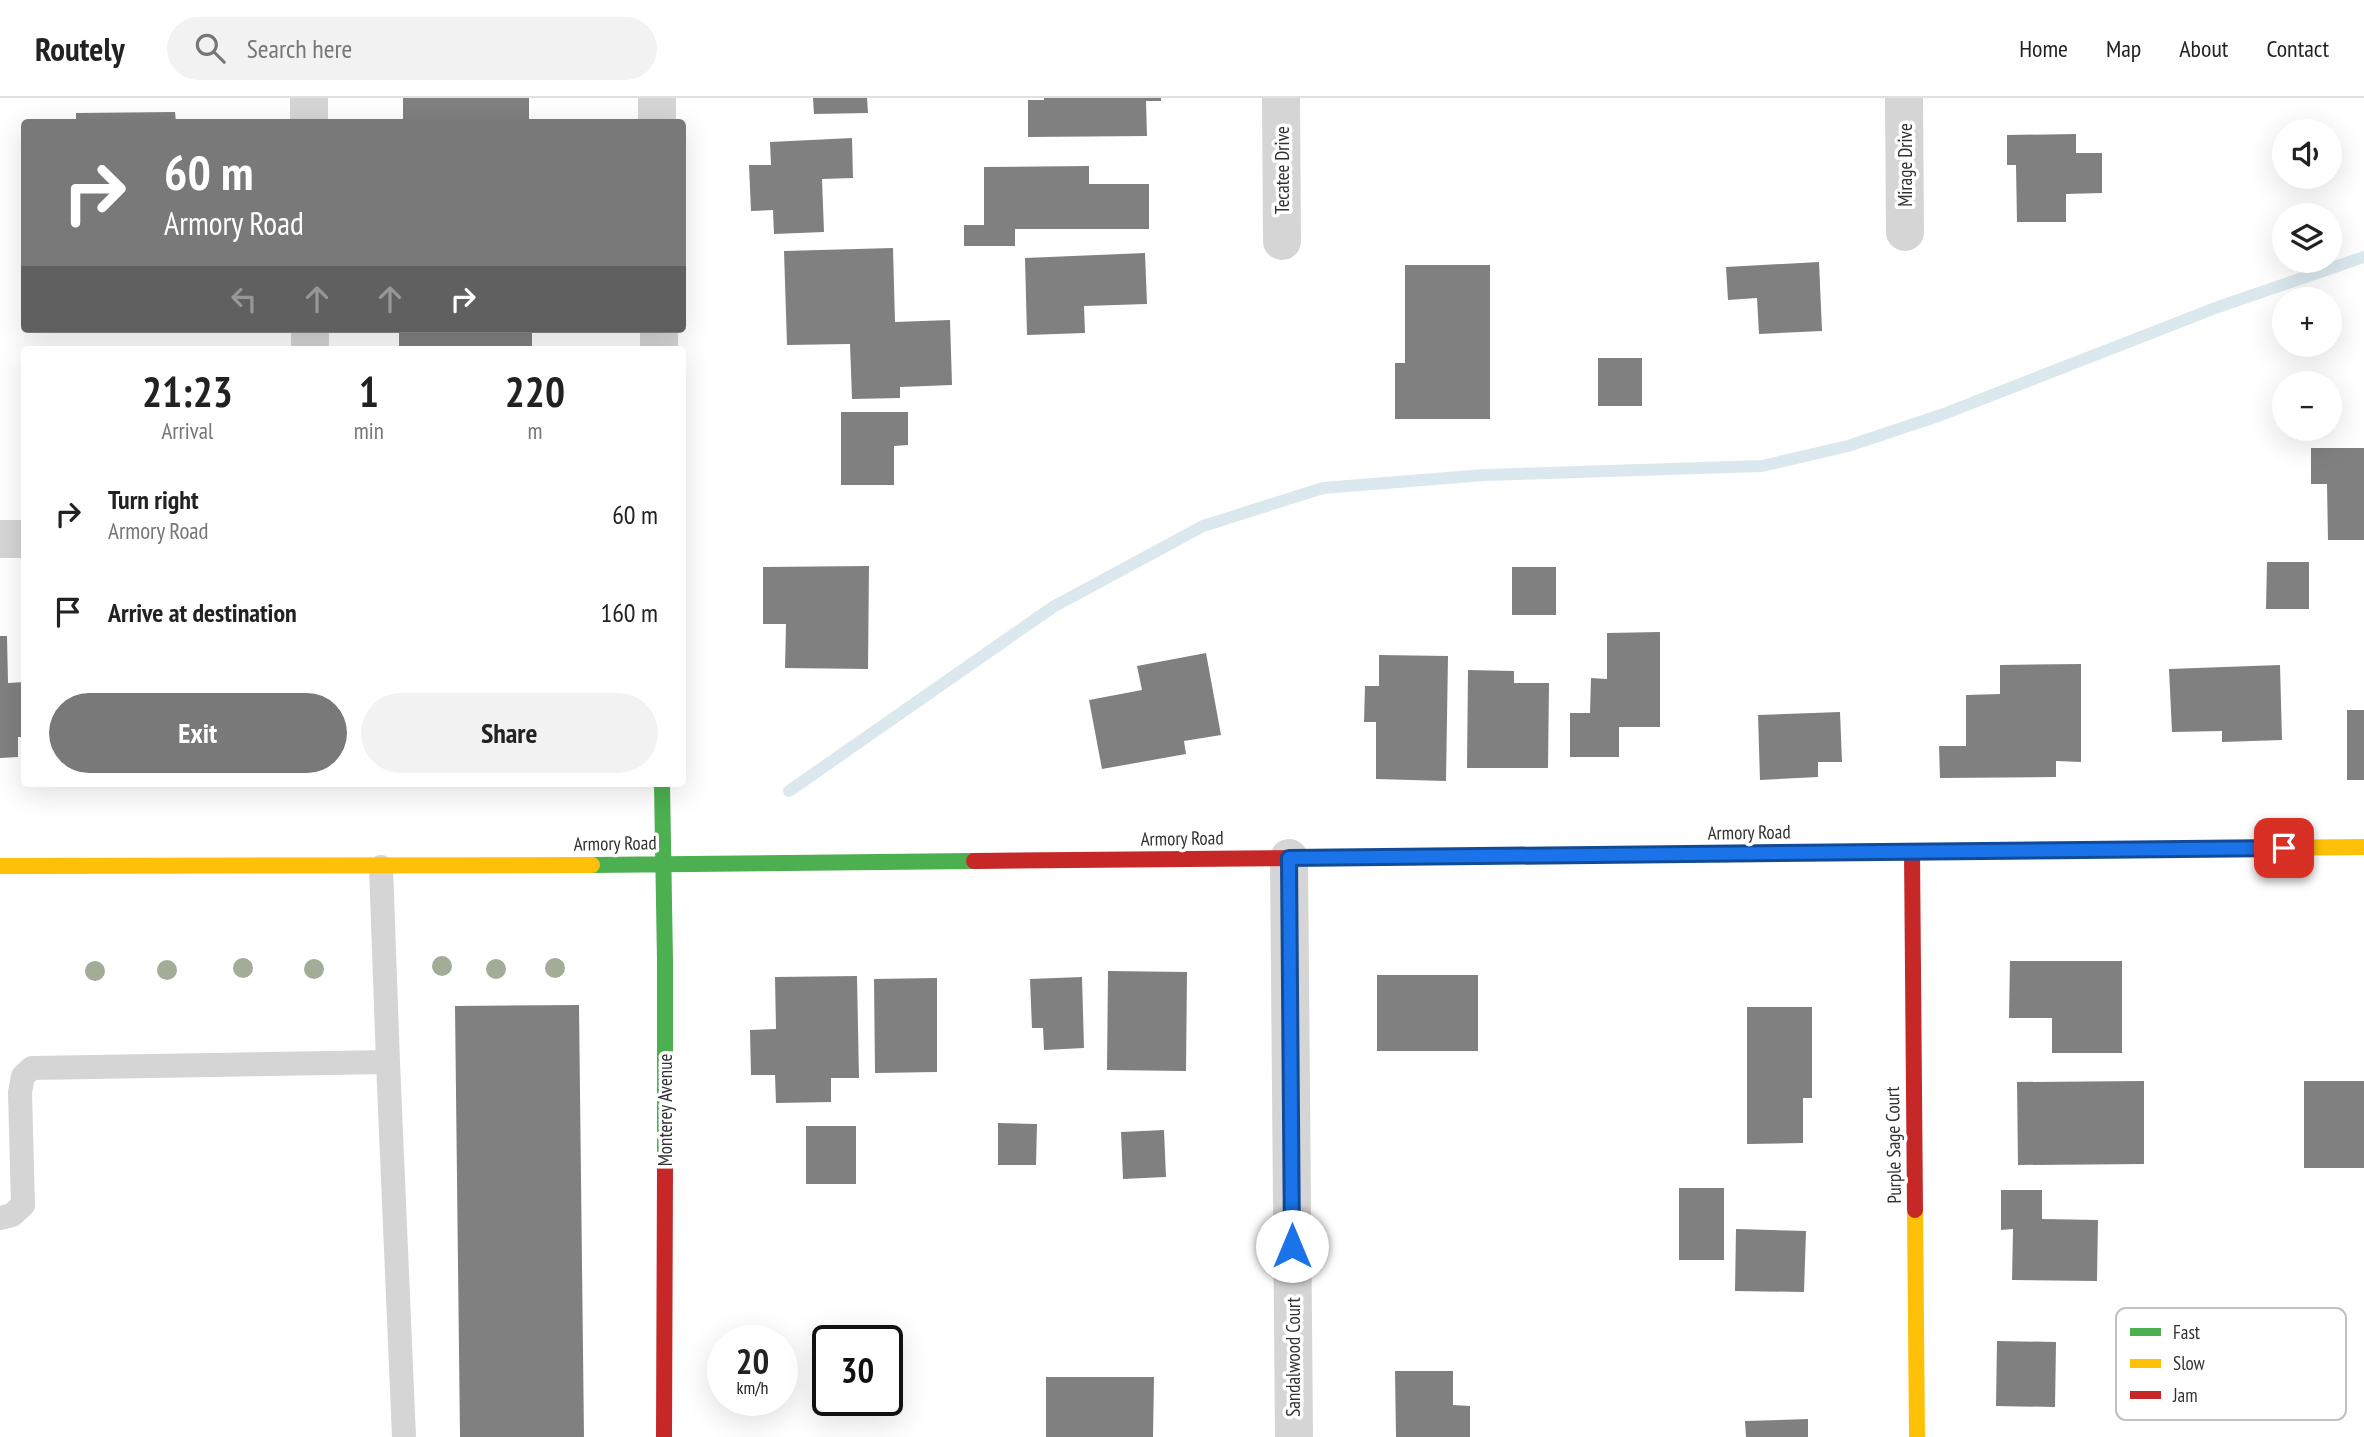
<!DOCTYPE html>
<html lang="en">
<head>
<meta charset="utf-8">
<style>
  body { margin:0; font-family:"PT Sans Narrow",sans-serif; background:#f2f2f2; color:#222; height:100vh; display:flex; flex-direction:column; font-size:26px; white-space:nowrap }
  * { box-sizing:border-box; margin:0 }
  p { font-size:23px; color:#767676 }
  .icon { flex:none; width:38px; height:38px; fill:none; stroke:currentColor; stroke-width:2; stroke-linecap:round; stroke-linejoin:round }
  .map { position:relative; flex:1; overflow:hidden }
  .side { position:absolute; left:21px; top:248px; width:665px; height:441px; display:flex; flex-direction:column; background:#fff; border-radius:7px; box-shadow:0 7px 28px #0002 }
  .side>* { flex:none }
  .banner { position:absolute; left:21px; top:21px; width:665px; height:214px; border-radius:7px; box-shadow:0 7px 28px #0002; background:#797979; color:#fff; overflow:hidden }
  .fabs { position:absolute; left:2272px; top:21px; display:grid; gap:14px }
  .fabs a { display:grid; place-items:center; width:70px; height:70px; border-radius:50%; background:#fff; box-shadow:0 7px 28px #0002; font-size:35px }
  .speed { position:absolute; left:707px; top:1227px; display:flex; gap:14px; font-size:35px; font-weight:700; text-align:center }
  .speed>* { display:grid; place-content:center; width:91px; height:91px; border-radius:50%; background:#fff; box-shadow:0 7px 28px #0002; line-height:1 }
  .speed small { font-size:18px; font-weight:400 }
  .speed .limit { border:4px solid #111; border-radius:10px; background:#fff; color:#111 }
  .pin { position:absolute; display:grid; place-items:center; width:60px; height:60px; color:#fff; margin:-30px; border-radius:14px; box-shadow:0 4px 10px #0006 }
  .me { position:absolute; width:77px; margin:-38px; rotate:0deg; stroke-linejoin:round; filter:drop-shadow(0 0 5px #0008) }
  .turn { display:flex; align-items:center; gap:24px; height:147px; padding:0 28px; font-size:32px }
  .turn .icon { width:91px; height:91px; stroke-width:2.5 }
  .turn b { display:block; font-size:49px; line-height:60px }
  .lanes { display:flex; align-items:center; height:66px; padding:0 28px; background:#0003; justify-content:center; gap:35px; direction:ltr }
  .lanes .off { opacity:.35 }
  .eta { display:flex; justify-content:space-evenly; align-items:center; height:119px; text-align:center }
  .eta b { font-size:42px; font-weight:600; line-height:49px }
  .button { display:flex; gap:14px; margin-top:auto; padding:14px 28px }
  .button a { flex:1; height:80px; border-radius:42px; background:#797979; color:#fff; font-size:28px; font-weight:600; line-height:80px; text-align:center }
  .button a+a { background:#f2f2f2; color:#222 }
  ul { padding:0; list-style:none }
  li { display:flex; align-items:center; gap:21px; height:98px; padding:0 28px }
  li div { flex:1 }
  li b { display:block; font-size:26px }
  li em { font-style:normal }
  header { display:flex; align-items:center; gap:42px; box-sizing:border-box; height:98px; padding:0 35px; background:#fff; border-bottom:2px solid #e0e0e0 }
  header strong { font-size:33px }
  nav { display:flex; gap:38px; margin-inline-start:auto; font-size:24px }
  .search { width:490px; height:63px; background:#f2f2f2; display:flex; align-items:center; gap:18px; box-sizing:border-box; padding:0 24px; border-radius:38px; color:#767676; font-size:26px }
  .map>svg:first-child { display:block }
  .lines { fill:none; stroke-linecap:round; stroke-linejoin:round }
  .stream { stroke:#dbe9ef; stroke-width:12 }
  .building { fill:#808080 }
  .lane { stroke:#d5d5d5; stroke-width:24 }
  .street { stroke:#d5d5d5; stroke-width:38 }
  .fast { stroke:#4caf50; stroke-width:16 }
  .slow { stroke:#ffc107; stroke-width:16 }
  .jam { stroke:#c62828; stroke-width:16 }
  .tree { fill:#a3ac96 }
  .route-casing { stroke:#114b97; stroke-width:18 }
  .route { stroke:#1a73e8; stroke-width:12 }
  .labels { text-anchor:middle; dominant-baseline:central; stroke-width:7; stroke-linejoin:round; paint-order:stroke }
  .street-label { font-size:19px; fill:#313131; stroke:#fff }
  .key { fill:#fff; stroke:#c1c1c1; stroke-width:2 }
  .key-label { font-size:19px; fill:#313131 }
</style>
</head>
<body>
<header>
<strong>Routely</strong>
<div class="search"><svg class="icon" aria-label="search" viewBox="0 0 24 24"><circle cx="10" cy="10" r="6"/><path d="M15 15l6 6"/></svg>Search here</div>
<nav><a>Home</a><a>Map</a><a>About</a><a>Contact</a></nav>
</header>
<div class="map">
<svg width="2364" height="1339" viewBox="0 0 2364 1339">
  <rect width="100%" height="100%" fill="#fff"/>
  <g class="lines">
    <path class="stream" d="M789 693 1053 509 1203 428 1323 390 1484 377 1762 368 1848 348 1941 317 2218 209 2364 159"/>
  </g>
  <path class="building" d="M403 0H529V24H403Z
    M813 0H867L868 15 814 16Z
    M1044 0H1161V3H1146L1147 38 1028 39V2H1044Z
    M175 14 176 24H76V15Z
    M2076 36V55H2102V95L2066 96V124H2017L2016 67H2007V37Z
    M852 40 853 80 822 81 824 134 774 136 773 112 751 113 749 67H771L770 44Z
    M1089 68V86H1149V131H1015V148H964V127H984V69Z
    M893 150 895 224 950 222 952 287 900 289V300L852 301 850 246 787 247 784 153Z
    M1145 155 1147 206 1084 208 1085 235 1027 237 1025 160Z
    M1819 164 1822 233 1759 236 1757 200 1728 202 1726 169Z
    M1405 167H1490V321H1395V265H1405Z
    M399 231H532V252H399Z
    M1598 260H1642V308H1598Z
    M841 314H908V347L894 348V387H841Z
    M2311 350H2364V442H2328L2327 386H2311Z
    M2267 464H2309V511H2266Z
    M869 468 868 571 785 570 786 526H763V469Z
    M1512 469H1556V517H1512Z
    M1660 534V629H1619V659H1570V615H1590L1591 580 1607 581V535Z
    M0 538H7L8 585 24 584V639H18V659L0 660Z
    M1206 555 1221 637 1184 643 1186 656 1102 671 1089 602 1142 592 1137 568Z
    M1379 557 1448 558 1446 683 1376 681V624H1364L1365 588H1379Z
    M2081 566V664L2056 663V679L1940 680 1939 648H1966V597L2000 596V567Z
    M2280 567 2282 642 2222 644V633L2172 634 2169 571Z
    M1468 572 1514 573V585H1549L1548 670H1467Z
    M2347 612H2364V682H2347Z
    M1840 614 1842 664H1818V679L1760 682 1758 617Z
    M2010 863H2122V955H2052V920H2009Z
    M1108 873 1187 874 1186 973 1107 972Z
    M1377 877H1478V953H1377Z
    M857 878 859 980H831V1004L776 1005 775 977H751L750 932 776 931 775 879Z
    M1082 879 1084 950 1044 952 1043 930H1032L1030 881Z
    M937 880V974L875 975 874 881Z
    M579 907 584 1339H460L455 908Z
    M1747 909H1812V1000H1803V1045L1747 1046Z
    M2144 983V1066L2018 1067 2017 984Z
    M2304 983H2364V1070H2304Z
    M998 1025 1037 1026 1036 1067H998Z
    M806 1028H856V1086H806Z
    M1164 1032 1166 1079 1123 1081 1121 1034Z
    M1679 1090H1724V1162H1679Z
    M2001 1092H2042V1121L2098 1122 2097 1183 2012 1182 2013 1131 2001 1132Z
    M1736 1131 1806 1133 1804 1194 1735 1193Z
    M1997 1243 2056 1244 2055 1309 1996 1308Z
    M1395 1273H1453V1307L1470 1308V1339H1396Z
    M1046 1279H1154L1153 1339H1046Z
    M1808 1321V1339H1746L1745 1323Z"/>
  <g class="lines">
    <path class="lane" d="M381 769 388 964
      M0 1120 12 1117 23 1107 20 994 23 978 32 970 388 964 404 1339"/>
    <path class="street" d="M309 0V24
      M657 0V24
      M1281 0 1282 143
      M1904 0 1905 134
      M310 231V252
      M659 231V252
      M0 441H24
      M1289 760 1294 1339"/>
    <path class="fast" d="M662 686 665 863V1070
      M1400 759 1792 755
      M592 767 974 763"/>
    <path class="slow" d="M2079 752 2364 749
      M0 768 592 767
      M1915 1112 1917 1339"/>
    <path class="jam" d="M1912 754 1915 1112
      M1792 755 2079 752
      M974 763 1400 759
      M664 1339 665 1070"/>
  </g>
  <g class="tree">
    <circle cx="442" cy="868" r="10"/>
    <circle cx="243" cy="870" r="10"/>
    <circle cx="555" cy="870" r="10"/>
    <circle cx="314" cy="871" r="10"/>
    <circle cx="496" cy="871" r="10"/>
    <circle cx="167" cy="872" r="10"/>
    <circle cx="95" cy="873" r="10"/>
  </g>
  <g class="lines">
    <defs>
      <path id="route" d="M1292 1148 1289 760 2284 750"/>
    </defs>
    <use href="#route" class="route-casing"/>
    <use href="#route" class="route"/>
  </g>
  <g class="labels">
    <g class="street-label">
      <text transform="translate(1905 67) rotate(-90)">Mirage Drive</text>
      <text transform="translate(1282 72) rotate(-90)">Tecatee Drive</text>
      <text transform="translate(1749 734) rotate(-1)">Armory Road</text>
      <text transform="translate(1182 740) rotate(-1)">Armory Road</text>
      <text transform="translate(615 745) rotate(-1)">Armory Road</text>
      <text transform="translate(665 1012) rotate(-90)">Monterey Avenue</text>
      <text transform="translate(1893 1047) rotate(-91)">Purple Sage Court</text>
      <text transform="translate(1293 1259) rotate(-90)">Sandalwood Court</text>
    </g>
  </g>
  <rect x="2116" y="1210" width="230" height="112" rx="10" class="key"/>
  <rect x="2130" y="1230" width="31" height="8" fill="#4caf50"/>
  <rect x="2130" y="1261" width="31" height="9" fill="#ffc107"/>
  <rect x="2130" y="1293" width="31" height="8" fill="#c62828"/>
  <g class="key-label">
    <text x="2173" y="1241">Fast</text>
    <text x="2173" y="1272">Slow</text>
    <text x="2173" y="1304">Jam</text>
  </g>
</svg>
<div class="fabs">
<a><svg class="icon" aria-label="sound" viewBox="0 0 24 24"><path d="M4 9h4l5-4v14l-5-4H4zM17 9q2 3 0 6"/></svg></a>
<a><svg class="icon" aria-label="layers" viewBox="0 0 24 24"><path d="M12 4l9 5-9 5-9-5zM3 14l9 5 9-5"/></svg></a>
<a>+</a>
<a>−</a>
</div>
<div class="speed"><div>20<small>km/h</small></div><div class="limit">30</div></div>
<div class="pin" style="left:2284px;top:750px;background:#d93025"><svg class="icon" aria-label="arrive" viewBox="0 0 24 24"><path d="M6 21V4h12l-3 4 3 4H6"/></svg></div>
<svg class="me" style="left:1292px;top:1148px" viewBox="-20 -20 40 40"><circle r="19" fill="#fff"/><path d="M0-13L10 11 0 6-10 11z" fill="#1a73e8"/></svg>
<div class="banner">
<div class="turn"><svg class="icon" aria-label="right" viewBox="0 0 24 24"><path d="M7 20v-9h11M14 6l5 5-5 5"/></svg><div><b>60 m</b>Armory Road</div></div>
<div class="lanes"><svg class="icon off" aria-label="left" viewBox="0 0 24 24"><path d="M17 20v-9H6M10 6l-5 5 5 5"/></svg><svg class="icon off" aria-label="ahead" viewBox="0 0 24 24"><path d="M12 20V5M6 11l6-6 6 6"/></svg><svg class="icon off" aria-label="ahead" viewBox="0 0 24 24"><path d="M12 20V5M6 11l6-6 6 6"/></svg><svg class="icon" aria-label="right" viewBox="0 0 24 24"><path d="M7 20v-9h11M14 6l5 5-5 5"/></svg></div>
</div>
<section class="side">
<div class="eta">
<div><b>21:23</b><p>Arrival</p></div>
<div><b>1</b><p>min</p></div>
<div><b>220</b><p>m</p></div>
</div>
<ul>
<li><svg class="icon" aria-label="right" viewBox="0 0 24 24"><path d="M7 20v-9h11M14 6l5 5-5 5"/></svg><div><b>Turn right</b><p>Armory Road</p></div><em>60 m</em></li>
<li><svg class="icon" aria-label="arrive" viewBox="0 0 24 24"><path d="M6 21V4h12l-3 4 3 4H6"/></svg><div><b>Arrive at destination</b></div><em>160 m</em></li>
</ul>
<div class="button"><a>Exit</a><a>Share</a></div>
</section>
</div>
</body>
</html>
